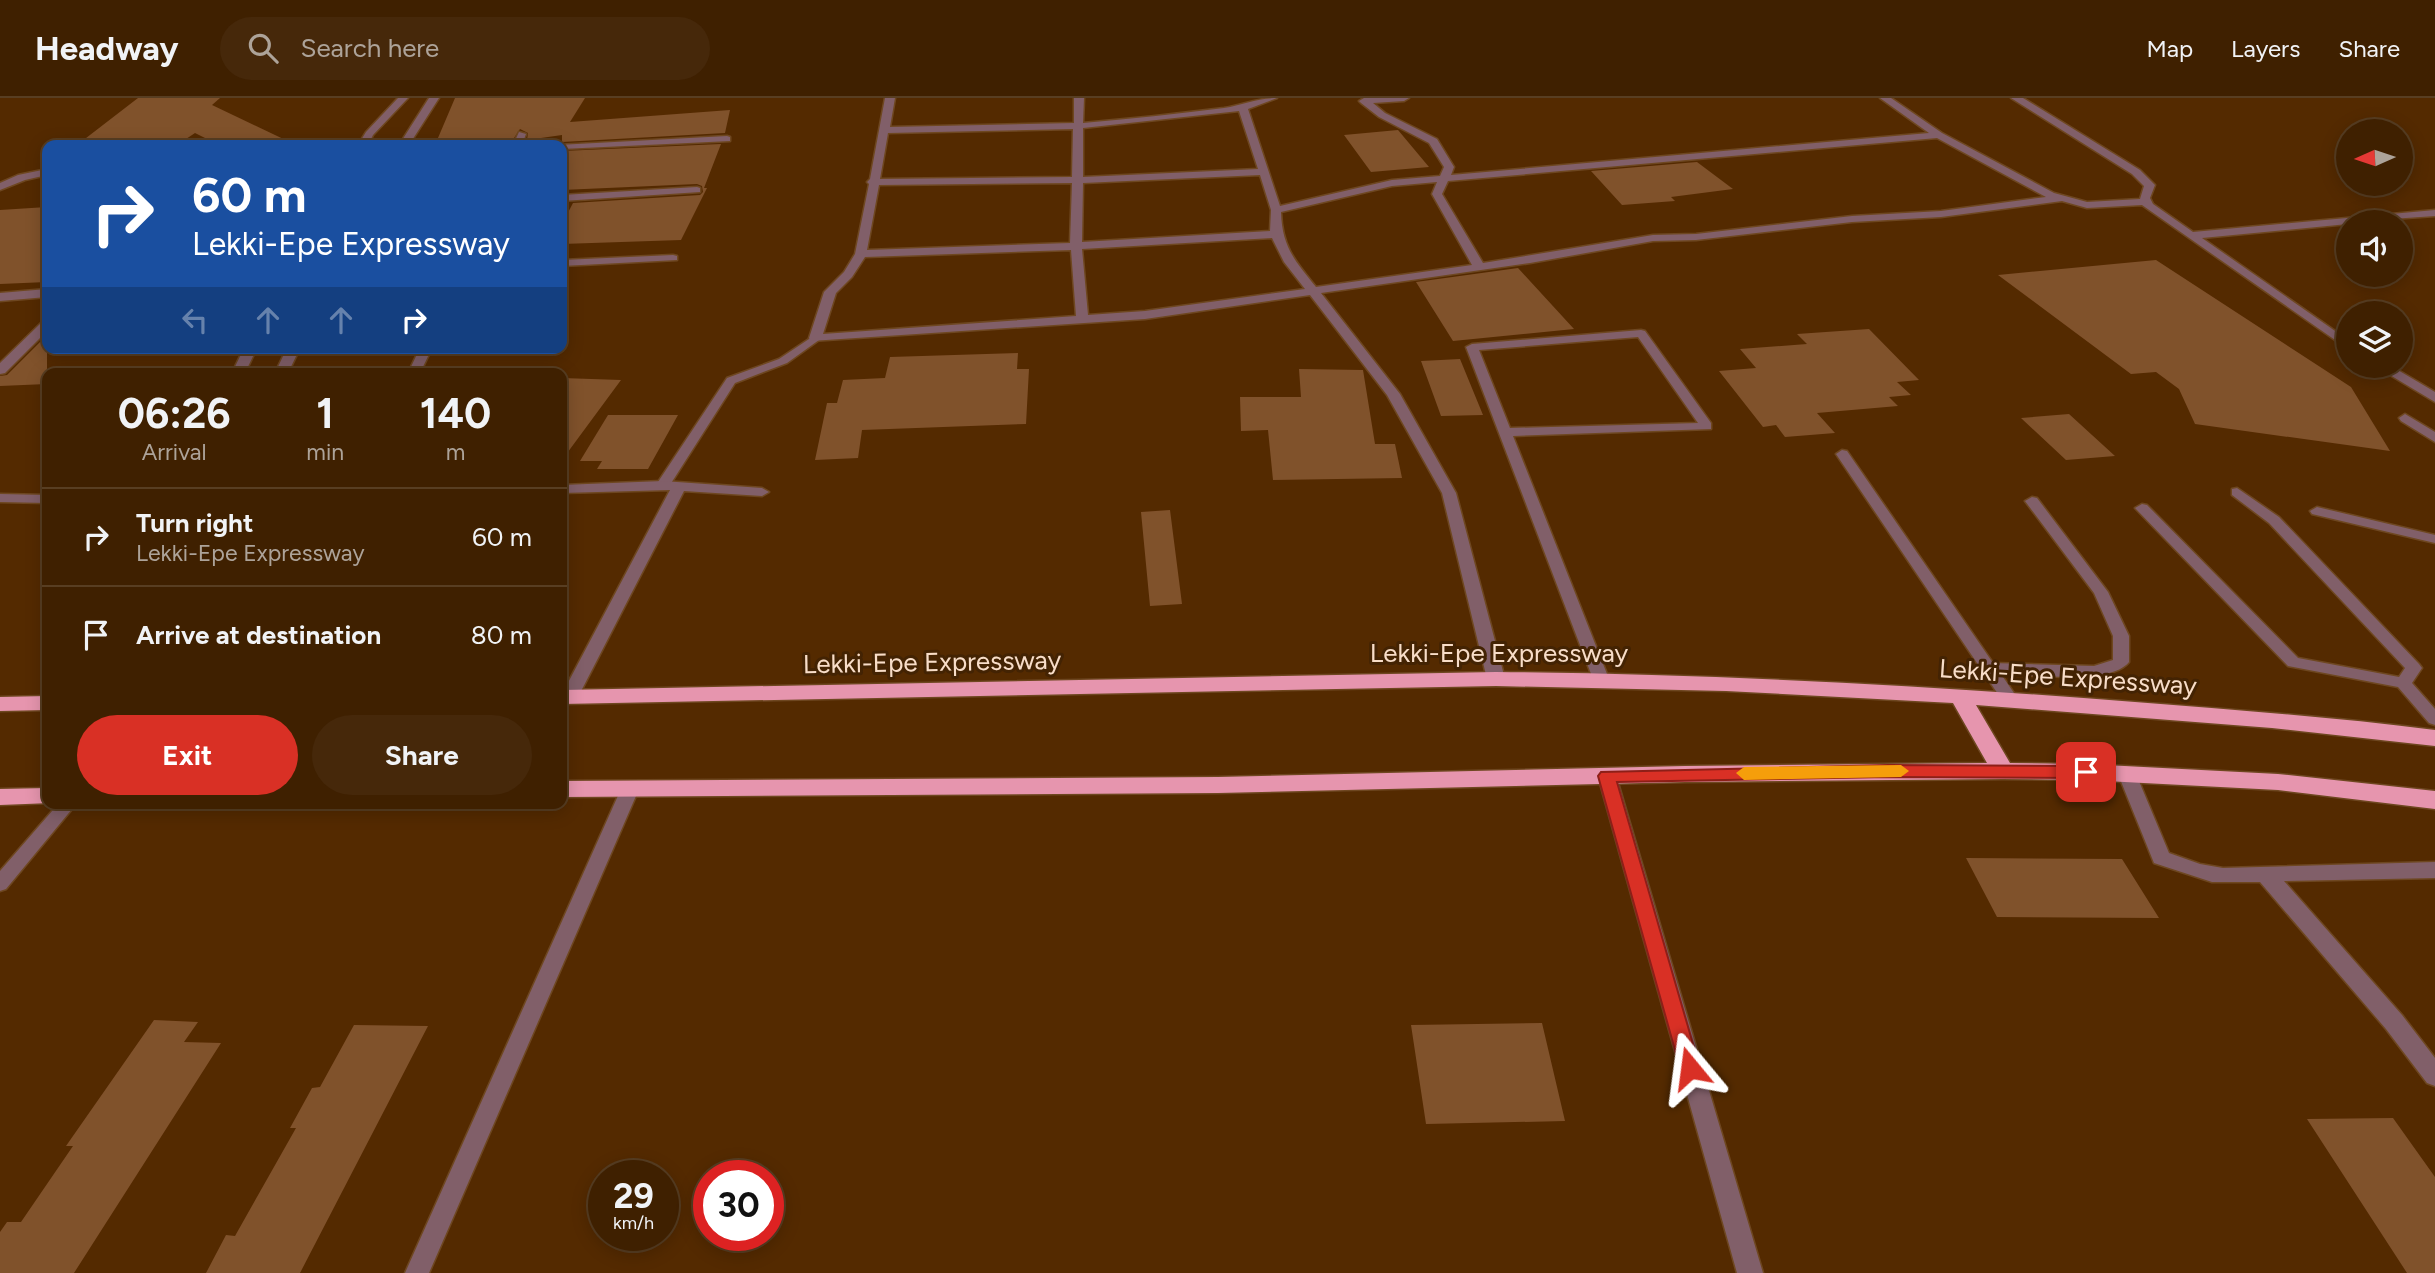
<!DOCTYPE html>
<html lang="en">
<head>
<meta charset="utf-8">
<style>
  body { margin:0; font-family:Figtree,sans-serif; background:#46280a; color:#f1f3f6; height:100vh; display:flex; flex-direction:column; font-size:26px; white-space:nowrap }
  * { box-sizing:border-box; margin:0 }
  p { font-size:23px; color:#ada399 }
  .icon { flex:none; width:38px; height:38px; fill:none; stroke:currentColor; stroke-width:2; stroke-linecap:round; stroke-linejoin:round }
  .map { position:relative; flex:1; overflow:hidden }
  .panel { position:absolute; left:42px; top:270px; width:525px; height:441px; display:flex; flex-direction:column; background:#3f2000; border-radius:14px; box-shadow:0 4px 18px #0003,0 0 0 2px #583e22 }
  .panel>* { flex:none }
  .hud { position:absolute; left:42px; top:42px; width:525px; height:214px; border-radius:14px; box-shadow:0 4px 18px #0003,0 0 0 2px #583e22; background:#1a4fa0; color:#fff; overflow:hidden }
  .needle { width:46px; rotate:267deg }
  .buttons { position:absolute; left:2336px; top:21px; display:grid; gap:14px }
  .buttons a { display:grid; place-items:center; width:77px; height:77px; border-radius:50%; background:#3f2000; box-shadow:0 4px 18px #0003,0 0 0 2px #583e22; font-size:35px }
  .speed { position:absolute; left:588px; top:1062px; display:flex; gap:14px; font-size:35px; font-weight:700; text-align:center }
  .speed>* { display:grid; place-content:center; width:91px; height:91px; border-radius:50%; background:#3f2000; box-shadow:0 4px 18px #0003,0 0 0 2px #583e22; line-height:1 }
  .speed small { font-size:18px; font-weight:400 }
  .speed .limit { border:10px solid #d22; background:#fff; color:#111 }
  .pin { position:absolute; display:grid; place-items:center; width:60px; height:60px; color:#fff; margin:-30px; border-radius:14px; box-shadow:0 4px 10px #0006 }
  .me { position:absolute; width:77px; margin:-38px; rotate:344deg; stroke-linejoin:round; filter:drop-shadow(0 0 5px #0008) }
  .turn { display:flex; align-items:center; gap:24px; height:147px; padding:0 35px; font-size:32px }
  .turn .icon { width:91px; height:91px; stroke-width:2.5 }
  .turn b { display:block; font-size:49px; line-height:60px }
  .lanes { display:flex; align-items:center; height:66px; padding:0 35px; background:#0003; justify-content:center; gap:35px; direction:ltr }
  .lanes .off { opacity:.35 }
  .eta { display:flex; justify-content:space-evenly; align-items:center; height:119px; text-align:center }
  .eta b { font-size:42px; font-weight:700; line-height:49px }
  .action { display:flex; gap:14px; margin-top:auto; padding:14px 35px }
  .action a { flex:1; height:80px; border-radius:42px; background:#d93025; color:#fff; font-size:28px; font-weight:700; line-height:80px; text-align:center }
  .action a+a { background:#46280a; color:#f1f3f6 }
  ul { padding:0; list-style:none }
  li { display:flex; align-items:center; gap:21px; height:98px; padding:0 35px; border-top:2px solid #583e22 }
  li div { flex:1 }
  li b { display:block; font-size:26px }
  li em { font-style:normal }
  header { display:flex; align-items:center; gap:42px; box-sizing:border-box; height:98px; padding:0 35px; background:#3f2000; border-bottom:2px solid #583e22 }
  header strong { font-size:33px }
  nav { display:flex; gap:38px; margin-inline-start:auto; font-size:24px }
  .search { width:490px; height:63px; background:#46280a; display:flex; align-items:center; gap:18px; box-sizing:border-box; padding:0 24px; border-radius:38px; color:#ada399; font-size:26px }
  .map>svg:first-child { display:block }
  .building { fill:#80522b }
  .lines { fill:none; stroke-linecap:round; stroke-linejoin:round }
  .lane-casing { stroke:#6e4720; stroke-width:3 }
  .street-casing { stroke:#6e4720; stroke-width:3 }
  .highway-casing { stroke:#6e4720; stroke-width:3 }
  .lane { fill:#815f69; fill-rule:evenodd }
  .street { fill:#815f69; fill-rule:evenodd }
  .highway { fill:#e695ae; fill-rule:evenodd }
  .route { fill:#d93025; stroke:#8d1f18; stroke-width:2 }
  .slow { fill:#f59e0b }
  .labels { text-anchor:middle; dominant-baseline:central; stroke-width:6; stroke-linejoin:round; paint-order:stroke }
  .street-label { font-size:26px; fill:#f8ddc8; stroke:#432303 }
</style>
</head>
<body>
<header>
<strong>Headway</strong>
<div class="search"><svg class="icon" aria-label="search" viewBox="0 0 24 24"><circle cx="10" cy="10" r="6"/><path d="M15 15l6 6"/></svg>Search here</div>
<nav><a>Map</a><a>Layers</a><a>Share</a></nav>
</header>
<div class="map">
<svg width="2435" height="1175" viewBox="0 0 2435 1175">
  <rect width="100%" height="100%" fill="#542a00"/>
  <path class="building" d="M138 0H220L212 7 296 47H219L195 35 177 47H77Z
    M455 0H585L570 24 730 12 725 35 562 44V37L527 42 528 35 520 31 512 43 492 44 491 47H435Z
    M1398 32 1429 69 1371 74 1344 37Z
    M721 46 704 90H707L681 142 562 146V126L573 105 700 97 703 94 702 88 697 86 562 92V53Z
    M1697 64 1733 91 1671 99 1675 103 1622 107 1591 73Z
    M47 109V184L0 186V112Z
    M2156 162 2351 289 2390 353 2195 326 2179 291 2156 274 2131 276 1998 177Z
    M1518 170 1574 231 1453 243 1416 184Z
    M1869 231 1919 282 1897 284 1911 297 1889 299 1898 308 1817 315 1835 335 1785 339 1776 327 1763 329 1719 273 1756 270 1740 251 1807 246 1797 236Z
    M47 237V286L0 288V278L7 277Z
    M1018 255 1017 271H1029L1026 326 862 332 858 360 815 362 827 305H837L843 282 885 280 890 259Z
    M1460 261 1483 317 1441 318 1421 263Z
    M1299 271 1363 272 1375 346H1395L1402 380 1273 382 1268 332 1241 333 1240 299H1301Z
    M562 280 621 282 562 362Z
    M2069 316 2115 358 2066 362 2021 320Z
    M608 317H678L648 371H597L602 363H580Z
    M1170 412 1182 506 1150 508 1141 414Z
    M1966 760 2122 761 2159 820 1997 819Z
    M154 922 198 924 184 944 221 945 74 1175H0V1134L7 1124H21L73 1048H66Z
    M1542 925 1565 1023 1426 1026 1411 927Z
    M354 927 428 928 300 1175H206L226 1137 235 1138 296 1030H290L312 990 320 989Z
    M2393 1020 2435 1079V1175H2407L2307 1021Z"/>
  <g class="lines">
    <defs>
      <path id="lane" d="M519 34 526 36 522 47H513Z
        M727 38 730 39V43L562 51V47H558Z
        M697 89 700 90V94L562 103V97Z
        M673 157 677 158V162L562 168V162Z
        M1641 232 1645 233 1711 325V331L1513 338 1609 581 1601 586 1593 581 1466 249 1472 246ZM1638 239 1698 325 1510 330 1479 252Z
        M815 237 819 238V242L787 265 735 285 668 390H658L656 387 727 280 779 261Z
        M420 250H432L420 275H408Z
        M2405 316 2435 334V344L2401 323 2399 320Z
        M1842 352 1847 353 1993 565 2094 568 2113 562V538L2094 495 2025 403 2032 399 2037 400 2108 494 2129 538V564C2110 588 2030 576 2001 576L2018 601 2016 605H2004L1836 356Z
        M2237 390 2279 419 2419 566 2422 570 2412 585 2435 611V627L2429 625 2398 589 2288 568 2135 410 2142 406 2147 407 2298 560 2399 579 2405 570 2269 425 2232 397V391Z
        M2317 409 2435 437V445L2312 416 2310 413Z
        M630 685 636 687 639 691 429 1175H405L621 691 624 687Z
        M59 705H77L6 791 0 793V773Z"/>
      <path id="street" d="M398 0H408L373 37 368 47H358L366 34Z
        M429 0H439L409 47H399Z
        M885 0H895L890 29 1074 25V0H1084L1083 25C1130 21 1177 16 1224 10 1242 7 1258 0 1277 0L1248 11 1280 108 1392 82 1440 78 1444 69 1429 45 1379 19 1361 5 1359 3 1364 0H1409L1404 3 1373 5 1385 15 1437 41 1454 69 1451 77 1929 35 1880 0H1891L1942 35 2054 95 2087 104 2140 101 2144 88 2132 76 2011 0H2023L2140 72 2155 87 2150 100 2153 106 2193 134 2435 112V118L2348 124V126L2202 140 2348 242V251L2142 107 2087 110 2062 103 1941 119 1852 124 1696 142 1653 143 1530 165 1321 195 1400 296 1456 395 1505 581 1496 587 1487 581 1442 395 1387 297 1310 197 1145 221 811 243 809 240 824 194 844 174 855 156 869 86 867 84 870 81ZM1239 13 1258 71 1083 79V30ZM1073 31 1072 79 880 81 888 35ZM1937 40 2046 99 1941 113 1852 118 1696 136 1653 137 1483 165 1442 96 1448 83ZM1260 77 1271 112 1270 133 1082 144 1083 85ZM1437 84 1432 96 1472 167 1316 189C1295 163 1282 149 1281 114L1392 88ZM1072 85 1070 145 867 152 879 87ZM1272 140 1284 164 1305 191 1145 213 1088 217 1082 151ZM1071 152 1076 218 823 236 836 195 852 179 865 159Z
        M47 71V77L25 82 0 92V85L18 77Z
        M47 191V199L0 203V195Z
        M47 222V233L5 275 0 276V265L43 223Z
        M244 250H257L245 275H232Z
        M287 250H300L288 275H275Z
        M2375 268H2391L2435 294V304Z
        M663 383 762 390 769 394 762 398 684 393 578 599 569 605 563 603 562 596 670 392 562 395V387Z
        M0 396 47 397V405L0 404Z
        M2127 669 2134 671 2136 676 2169 755 2200 766 2223 770 2435 764V780L2284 783 2402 917 2435 960V988L2427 985 2386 931 2260 784H2212L2154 765 2118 676 2120 671Z
        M1607 671 1614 673 1616 678 1763 1175H1737L1598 678 1600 673Z"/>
      <path id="highway" d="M1496 574C1709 576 1922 587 2135 604 2235 612 2335 619 2435 632V648L2272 630 1976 607 2010 665 2086 666 2278 676 2435 693V711L2278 692 2086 682 2003 681 1685 684 1218 695 562 699V683L1218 679 1685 668 1987 665 1953 605 1726 593 1496 588 562 606V592Z
        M47 598V612L0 613V599Z
        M47 690V705H51L0 707V691Z"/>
    </defs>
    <use href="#lane" class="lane-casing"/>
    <use href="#street" class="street-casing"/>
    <use href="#highway" class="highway-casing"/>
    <use href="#lane" class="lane"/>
    <use href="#street" class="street"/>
    <use href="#highway" class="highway"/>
  </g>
  <path class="route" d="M1888 667 2086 668 2095 674 2086 680 1888 679 1617 684 1700 970 1697 977 1690 980 1682 977 1598 678 1601 674Z"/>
  <path class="slow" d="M1901 667 1909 673 1901 679 1744 682 1736 675 1744 669Z"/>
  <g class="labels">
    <g class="street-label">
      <text x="1499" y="555">Lekki-Epe Expressway</text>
      <text transform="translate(932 564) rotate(-1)">Lekki-Epe Expressway</text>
      <text transform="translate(2068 579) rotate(4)">Lekki-Epe Expressway</text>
    </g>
  </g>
</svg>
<div class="buttons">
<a><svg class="needle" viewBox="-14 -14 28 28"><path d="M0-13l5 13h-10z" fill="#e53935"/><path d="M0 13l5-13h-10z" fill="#ada399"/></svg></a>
<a><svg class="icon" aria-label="sound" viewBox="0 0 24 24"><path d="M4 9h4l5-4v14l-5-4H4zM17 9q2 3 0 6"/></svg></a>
<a><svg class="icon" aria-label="layers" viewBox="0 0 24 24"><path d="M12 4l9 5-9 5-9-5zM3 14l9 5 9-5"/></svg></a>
</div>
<div class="speed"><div>29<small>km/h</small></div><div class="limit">30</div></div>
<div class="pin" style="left:2086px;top:674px;background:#d93025"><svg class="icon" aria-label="arrive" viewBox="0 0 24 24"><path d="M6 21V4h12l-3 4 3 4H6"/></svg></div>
<svg class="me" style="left:1690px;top:970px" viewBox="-20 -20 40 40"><path d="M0-17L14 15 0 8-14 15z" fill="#d93025" stroke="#fff" stroke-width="4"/></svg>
<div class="hud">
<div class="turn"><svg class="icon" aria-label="right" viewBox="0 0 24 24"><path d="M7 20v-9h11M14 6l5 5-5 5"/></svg><div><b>60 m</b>Lekki-Epe Expressway</div></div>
<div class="lanes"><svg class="icon off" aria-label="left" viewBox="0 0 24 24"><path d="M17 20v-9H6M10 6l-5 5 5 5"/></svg><svg class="icon off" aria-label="ahead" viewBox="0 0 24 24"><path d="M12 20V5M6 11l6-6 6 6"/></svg><svg class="icon off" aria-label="ahead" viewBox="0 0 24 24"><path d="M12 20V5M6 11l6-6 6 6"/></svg><svg class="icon" aria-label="right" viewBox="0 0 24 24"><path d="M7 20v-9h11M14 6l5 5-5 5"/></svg></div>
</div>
<section class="panel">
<div class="eta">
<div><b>06:26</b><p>Arrival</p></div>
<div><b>1</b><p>min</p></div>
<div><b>140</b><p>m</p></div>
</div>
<ul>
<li><svg class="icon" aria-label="right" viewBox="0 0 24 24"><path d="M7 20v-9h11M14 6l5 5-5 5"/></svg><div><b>Turn right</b><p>Lekki-Epe Expressway</p></div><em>60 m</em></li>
<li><svg class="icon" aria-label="arrive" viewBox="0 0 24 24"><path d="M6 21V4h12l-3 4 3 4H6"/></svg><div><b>Arrive at destination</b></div><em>80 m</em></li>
</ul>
<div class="action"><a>Exit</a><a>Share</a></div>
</section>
</div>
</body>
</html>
